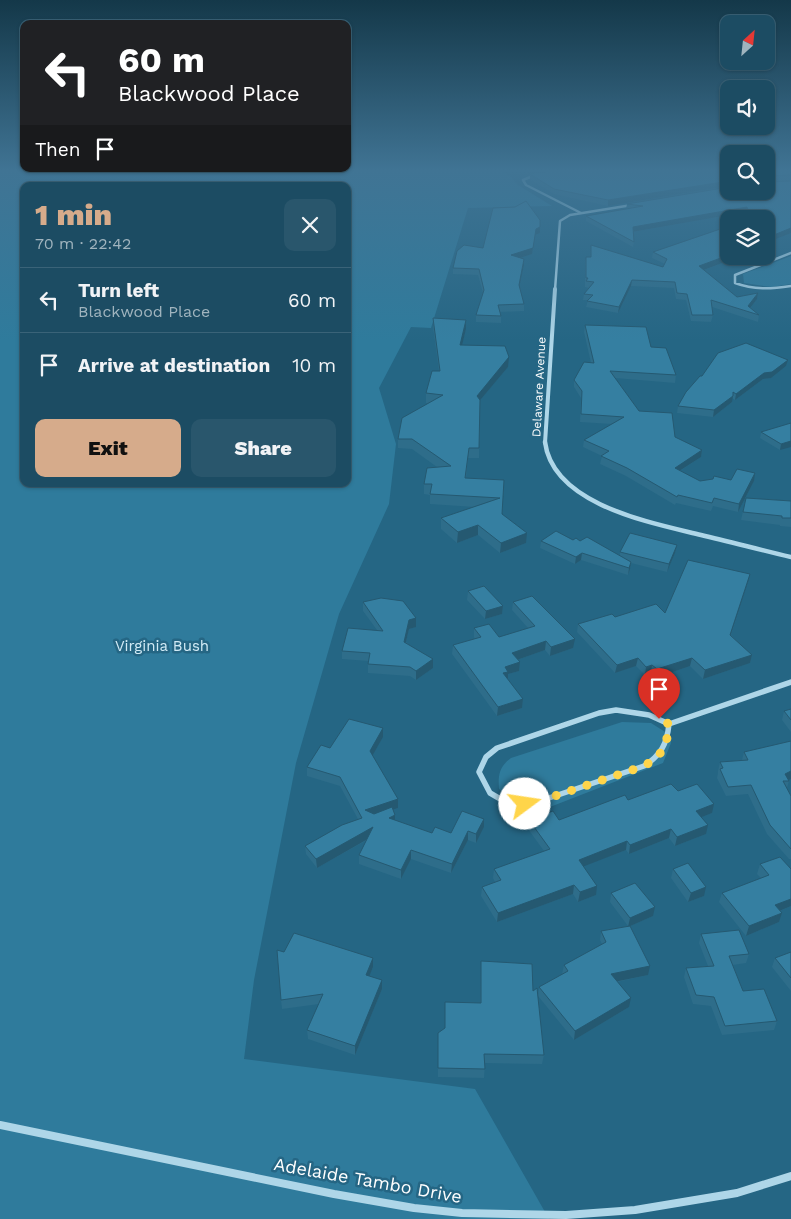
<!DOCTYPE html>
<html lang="en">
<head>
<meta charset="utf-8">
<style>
  body { margin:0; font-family:"Work Sans",sans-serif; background:#29566c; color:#f1f3f6; height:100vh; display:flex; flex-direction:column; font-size:19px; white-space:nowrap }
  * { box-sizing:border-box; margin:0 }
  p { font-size:16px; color:#a0b4be }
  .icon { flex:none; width:28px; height:28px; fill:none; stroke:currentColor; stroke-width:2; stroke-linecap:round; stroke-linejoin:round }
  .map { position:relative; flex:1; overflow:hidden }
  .sheet { position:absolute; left:20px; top:182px; width:331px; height:305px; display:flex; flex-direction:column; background:#1c4c63; border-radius:10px; box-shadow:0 1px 4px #0004,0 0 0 1px #3a6378 }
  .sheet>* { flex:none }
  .top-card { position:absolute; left:20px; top:20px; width:331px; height:152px; border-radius:10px; box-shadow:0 1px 4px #0004,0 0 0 1px #3a6378; background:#202124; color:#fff; overflow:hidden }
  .needle { width:32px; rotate:27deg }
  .buttons { position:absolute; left:720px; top:15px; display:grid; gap:10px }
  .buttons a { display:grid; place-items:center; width:55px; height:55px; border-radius:10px; background:#1c4c63; box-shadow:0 1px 4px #0004,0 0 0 1px #3a6378; font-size:25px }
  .pin { position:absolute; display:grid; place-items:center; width:42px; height:42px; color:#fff; margin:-51px -21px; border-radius:50% 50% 50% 0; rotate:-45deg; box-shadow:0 0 5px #0007 }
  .pin .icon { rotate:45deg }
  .me { position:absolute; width:55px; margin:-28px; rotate:76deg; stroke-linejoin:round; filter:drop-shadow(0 0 4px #0008) }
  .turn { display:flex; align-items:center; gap:18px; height:105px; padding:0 15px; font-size:22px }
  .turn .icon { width:65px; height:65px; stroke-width:2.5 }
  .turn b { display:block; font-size:35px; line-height:42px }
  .then { display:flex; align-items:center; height:48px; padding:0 15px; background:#0003; gap:10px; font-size:19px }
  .round { display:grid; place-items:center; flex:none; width:52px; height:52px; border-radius:10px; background:#29566c }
  .summary { display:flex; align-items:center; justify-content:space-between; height:85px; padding:0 15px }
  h1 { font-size:30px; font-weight:800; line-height:38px; color:#d6ab8b }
  .cta { display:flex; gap:10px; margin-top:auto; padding:10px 15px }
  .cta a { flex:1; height:58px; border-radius:10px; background:#d6ab8b; color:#111; font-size:20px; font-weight:800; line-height:58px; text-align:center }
  .cta a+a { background:#29566c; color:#f1f3f6 }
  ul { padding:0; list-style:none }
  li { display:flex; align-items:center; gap:15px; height:65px; padding:0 15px; border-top:1px solid #3a6378 }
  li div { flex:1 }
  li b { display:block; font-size:19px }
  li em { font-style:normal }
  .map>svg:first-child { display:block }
  .green { fill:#2f7b9c; fill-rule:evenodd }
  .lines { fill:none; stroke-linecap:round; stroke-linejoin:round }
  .minor-far4 { stroke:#aed6e8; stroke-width:2.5 }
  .minor-far3 { stroke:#aed6e8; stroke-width:4 }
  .minor-far2 { stroke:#aed6e8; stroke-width:4.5 }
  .minor-far1 { stroke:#aed6e8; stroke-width:5.5 }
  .minor { stroke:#aed6e8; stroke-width:8 }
  .wall { fill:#2e6d8a }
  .shaded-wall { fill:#255971 }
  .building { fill:#357fa1; stroke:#255971 }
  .route { stroke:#ffd54a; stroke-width:9; stroke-dasharray:0 16.2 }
  .labels { text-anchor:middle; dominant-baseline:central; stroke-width:5; stroke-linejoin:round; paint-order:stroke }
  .far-street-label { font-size:12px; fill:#fff; stroke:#256684 }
  .park-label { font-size:15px; fill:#d2ebf6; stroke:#256684 }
  .near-street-label { font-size:18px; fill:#fff; stroke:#256684 }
</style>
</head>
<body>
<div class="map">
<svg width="791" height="1219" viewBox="0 0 791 1219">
  <rect width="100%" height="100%" fill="#256684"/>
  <path class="green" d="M0 171H500L510 176 518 185 552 206 468 208 431 328 411 327 379 388 396 444 389 504 339 614 296 763 254 980 244 1059 475 1089 549 1219H0ZM24 186H348V484H24Z
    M791 256V284L771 287 744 283 743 274Z
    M622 722 651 723 670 735 671 743 663 763 550 807 517 804 499 789C498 775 499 767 511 758Z"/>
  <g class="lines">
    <path class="minor-far4" d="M535 175 523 180 526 185 581 213
      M791 253 735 275V283C754 290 771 289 791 286
      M555 290 560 221 570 215 632 205"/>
    <path class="minor-far3" d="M545 443 555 289"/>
    <path class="minor-far2" d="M545 442C553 505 652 523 701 535 731 542 761 550 791 557"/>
    <path class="minor-far1" d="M616 710 649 715 669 724C667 744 661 755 644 766L540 801 521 803 502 800 490 793 479 772 486 757 497 748 599 713Z
      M669 724 791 682"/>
    <path class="minor" d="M0 1125 334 1194 414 1208 462 1213 566 1215 635 1210 737 1193 791 1176"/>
  </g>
  <path class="wall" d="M521 171H546L527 174Z
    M729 171V186L608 206 554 194 530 179V174Z
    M766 171H791V180L766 181Z
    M766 191 773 240 772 244 766 247V219H748L746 212 633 232 634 242 633 247 586 221V216L626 209 627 204Z
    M540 227V233L535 235 532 254 520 258 524 265 519 287 524 304V311L500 312 501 316V323L476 322V315L483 293 478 275 453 274V268L483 248Z
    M591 245 663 267 665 264 652 258 653 252 741 256 704 270 737 297 758 293 757 299 750 308 759 315 758 322 712 307 713 315 711 322 691 321 686 300 676 299 674 288 631 286 618 313 586 307 588 300H583L584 294 589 288 585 287V263L586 257H590Z
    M433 318 466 329 462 345 508 367 480 400 479 458H468L466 478 504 480 502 514 526 543 500 553 478 535 457 543 441 529V518L475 507 430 504V495L424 494V484L437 467 412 449 398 448V439L428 403H426V393L439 371 433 327Z
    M585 325 651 347 676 375 675 383 615 378 639 411 675 437 702 450 701 457 680 471 700 481 731 480 754 481 738 512 713 506 711 511 676 503 675 505 626 476 600 464 602 456 583 447 584 440 612 424 580 422 581 398 574 387V380L591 363 584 332Z
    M788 360 786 366 771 378 763 379 735 400 732 398V402L713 417 677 413 678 406 702 376Z
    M791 423 780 450 760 438 761 432Z
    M746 498 791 501V527L780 526V525L741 520Z
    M573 540 620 555V552L677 545 675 553 667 572 631 563 630 569 628 575 581 560 575 564 540 548 541 541Z
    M748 582 731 635 752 655 750 663 703 679 690 666 655 678 651 673 645 675 636 666 615 673 577 632 578 624 615 617 665 613Z
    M468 591 503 606 502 614 485 619 467 600Z
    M363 602 416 627 409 629 406 642 433 668 416 680 410 676 368 673V661L342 659V651L377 630 363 611Z
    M513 602 573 648 550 656 545 650 517 660 520 662 519 671 508 674V680L523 699 522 708 497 716 452 654 453 645 475 639 474 637V628L499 637 528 628 512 610Z
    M791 709V732L782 720 784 711Z
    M383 737 372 756 398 799V808L393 810 395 821 432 833H451L484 819V827L476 843 468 840 451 873 411 859 401 879 359 864V855L367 840 317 868 306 854 305 846 358 819 340 786 307 776V767L330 748Z
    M744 752 789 781 787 788 791 796V859H789L767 834 748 794 726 796 717 778 718 773V771L720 762 742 760Z
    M678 791 712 813 701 817 706 834 675 846 669 838 629 854 626 850 583 866 596 895 578 902 573 894 497 922 481 896 482 887 495 882 493 878 494 869 544 851 528 829 529 820H559L628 800Z
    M760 864 791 869V906L780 911 782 913 779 922 746 936 719 902 722 893 761 878 757 874Z
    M673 869 704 896 688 902 671 878Z
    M611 893 653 916 630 926 648 975 617 982 629 1007 574 1040 538 996 539 987 562 974 564 965 602 944 600 940 601 931 628 926 610 902Z
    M701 934 749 954 746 963 733 965 743 991 777 1021 774 1030 722 1035 711 1006 693 1004 684 977 686 968 708 966 699 943Z
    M284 952 373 958V967L369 976 382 989 355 1055 308 1039 307 1030 319 1004 282 1009 281 1000Z
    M791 952V991L772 967 775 958Z
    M481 961 533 991 544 1055 542 1064 485 1063 484 1078 438 1077V1033L445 1029V1002L480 1003Z"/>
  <path class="shaded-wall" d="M527 171H546L527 174Z
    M729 181 728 186 608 206V200Z
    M747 207 746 212 632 232 633 227Z
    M540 227V233L535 235 532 254 511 261V255L536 229Z
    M791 228V233L773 240 772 244 766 247V242L769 237Z
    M729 255V256H741L698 272 699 266Z
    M524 259V265L518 292 519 285Z
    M632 280 631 286 618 313 619 307Z
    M758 293 757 299 747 312 748 306Z
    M466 320V329L460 354V345Z
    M509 357 508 367 476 405 477 396Z
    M788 360 786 366 771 378 763 379 735 400 736 394 764 373Z
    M733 396 732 402 713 417 714 410Z
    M791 441V447L780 450 781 444Z
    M702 450 701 457 673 475 675 468Z
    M755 473 754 481 738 512 739 504Z
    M478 525V535L457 543 458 532Z
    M527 533 526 543 500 553 501 543Z
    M677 545 675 553 667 572 669 564Z
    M582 553 581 560 575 564 576 557Z
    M631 562 630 569 628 575 629 568Z
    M750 574 748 582 728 643 730 635Z
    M503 606 502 614 485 619 486 611Z
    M416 618V627L409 629 404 650V642L409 620Z
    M575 639 573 648 550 656 551 647Z
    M546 641 545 650 511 662 512 653Z
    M752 655 750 663 703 679 705 670Z
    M638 658 636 666 615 673 617 665Z
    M692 658 690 666 655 678 657 669Z
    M433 659V668L416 680V671Z
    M520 662 519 671 508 674V680L503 673 505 667Z
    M652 665 651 673 645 675 646 667Z
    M523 699 522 708 497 716 498 707Z
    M383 728V737L370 760V751Z
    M791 771V779L786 781 785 774Z
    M398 799V808L365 819V810Z
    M714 804 712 813 694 820 696 811Z
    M395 815V823L389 818Z
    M484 819V827L476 843V834Z
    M708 825 706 834 675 846 677 837Z
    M373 827V836L317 868 316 859Z
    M671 829 669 838 629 854 630 845Z
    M468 831V840L451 873 452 864Z
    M627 841 626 850 577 869 579 860Z
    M411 850V859L401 879V870Z
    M574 885 573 894 497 922 498 913Z
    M597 886 596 895 578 902 580 892Z
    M706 887 704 896 688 902 691 893Z
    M791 899V906L772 914 775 905Z
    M655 907 653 916 628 927 630 918Z
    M782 913 779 922 746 936 749 926Z
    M373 958V967L366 984V975Z
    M650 966 648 975 609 983 611 974Z
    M382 980V989L355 1055V1046Z
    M631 998 629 1007 574 1040 575 1031Z"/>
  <path class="building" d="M552 171H729V181L608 200 554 189 530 174Z
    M766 171H791V175L767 176 766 177Z
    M766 181 767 182 791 181V228L769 237 774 239 766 242V219H750L747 207 633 227 634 242 586 216 643 206 627 204 729 187V191H766Z
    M526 201 540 220V227L536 229 533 248 511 255 524 259 519 285 524 304 498 305 501 316 476 315 484 290 479 269 453 268 457 251 464 245 483 248 493 208 515 207Z
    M729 226V255L699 266 737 297 758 293 748 306 759 315 711 300 713 315H692L687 294 677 293 675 282 632 280 619 307 587 301 593 295 584 294 594 282 586 281 588 278H586V257H591V245L663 267 667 259 653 252Z
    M433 318 466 320 460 345 505 346 509 357 477 396 480 400 479 448H469L465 478 504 480 502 514 527 533 501 543 478 525 458 532 441 518 500 498 430 494 432 484H424L427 468 451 466 412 439H398L402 418 443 395 426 393 432 371H440Z
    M585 325 646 327 651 347 666 348 676 375 610 371 639 411 672 413 675 437 702 450 675 468 700 481 713 479 714 476 731 480 737 469 755 473 739 504 714 498 712 503 678 495 677 497 627 468 601 456 609 451 584 440 624 417 581 414 582 391 574 380 584 362 594 363Z
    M746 343 788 360 772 372 764 373 736 394 733 392V396L714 410 678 406 686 392 700 376H702L718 353Z
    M791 423V441L781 444 761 432Z
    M746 498 791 501V518H782V516L743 512Z
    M556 531 573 540 576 538 580 541 587 537 631 562 629 568 582 553 576 557 541 541Z
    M630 533 677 545 669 564 620 552Z
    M688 560 750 574 730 635 752 655 705 670 692 658 657 669 652 665 646 667 638 658 617 665 578 624 612 614 615 617 656 604 665 613Z
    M484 586 503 606 486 611 468 591Z
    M532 596 575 639 551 647 546 641 512 653 520 662 505 667 508 672 503 673 523 699 498 707 453 645 481 637 474 628 489 624 499 637 535 626 513 602Z
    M381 598 403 601 416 618 409 620 404 642 433 659 416 671 410 667 368 664 370 653 342 651 348 628 383 631 363 602Z
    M791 709V720L784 711Z
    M349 719 383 728 370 751 398 799 365 810 374 814 392 807 395 815 389 818 432 833 435 827 451 833 462 811 484 819 476 834 468 831 452 864 411 850 401 870 359 855 373 827 316 859 305 846 342 825 362 818 340 777 307 767 321 745 330 748Z
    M791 741V771L785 774 789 781H783L791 796V849L770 825 751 785 728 787 720 769 723 768 720 762 748 760 744 752Z
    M671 784 678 791 697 784 714 804 696 811 708 825 677 837 671 829 630 845 627 841 579 860 597 886 580 892 574 885 498 913 482 887 501 880 494 869 550 849 529 820 553 811 559 820 625 795 628 800Z
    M780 857 791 869V899L775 905 782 913 749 926 722 893 769 875 760 864Z
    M688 863 706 887 691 893 673 869Z
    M635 883 655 907 630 918 611 893Z
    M630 926 650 966 611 974 631 998 575 1031 539 987 568 971 564 965 606 942 601 931Z
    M739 930 749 954 729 956 743 991 764 989 777 1021 725 1026 714 997 696 995 686 968 714 966 701 934Z
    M294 933 373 958 366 975 382 980 355 1046 307 1030 323 994 281 1000 277 950 284 952Z
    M791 952V978L775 958Z
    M481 961 532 964 533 991 537 988 544 1055 484 1054 485 1069 438 1068V1033L445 1028V1002L481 1003Z"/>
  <linearGradient id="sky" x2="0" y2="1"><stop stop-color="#143849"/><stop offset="0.5" stop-color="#407494"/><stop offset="1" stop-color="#407494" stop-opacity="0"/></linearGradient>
  <rect width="791" height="341" fill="url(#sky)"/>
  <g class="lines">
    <path class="route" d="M525 804 540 801 644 766C663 755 667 746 669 724L659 719"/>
  </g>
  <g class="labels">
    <g class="far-street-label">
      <text transform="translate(539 387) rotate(-87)">Delaware Avenue</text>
    </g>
    <g class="park-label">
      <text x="162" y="646">Virginia Bush</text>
    </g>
    <g class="near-street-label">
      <text transform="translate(368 1180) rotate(10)">Adelaide Tambo Drive</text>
    </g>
  </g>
</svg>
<div class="buttons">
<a><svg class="needle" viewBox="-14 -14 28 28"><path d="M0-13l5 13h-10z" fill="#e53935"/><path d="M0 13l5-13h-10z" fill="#a0b4be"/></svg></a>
<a><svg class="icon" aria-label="sound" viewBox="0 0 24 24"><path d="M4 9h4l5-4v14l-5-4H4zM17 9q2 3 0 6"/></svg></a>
<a><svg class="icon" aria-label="search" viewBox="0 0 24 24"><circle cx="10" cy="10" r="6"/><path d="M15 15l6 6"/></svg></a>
<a><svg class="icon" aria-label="layers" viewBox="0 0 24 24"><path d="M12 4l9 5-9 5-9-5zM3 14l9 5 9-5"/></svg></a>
</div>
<div class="pin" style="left:659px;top:719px;background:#d93025"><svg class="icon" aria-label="arrive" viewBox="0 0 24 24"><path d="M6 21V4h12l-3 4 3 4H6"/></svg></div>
<svg class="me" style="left:525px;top:804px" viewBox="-20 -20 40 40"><circle r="19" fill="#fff"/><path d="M0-13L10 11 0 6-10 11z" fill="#ffd54a"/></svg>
<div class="top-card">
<div class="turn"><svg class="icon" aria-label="left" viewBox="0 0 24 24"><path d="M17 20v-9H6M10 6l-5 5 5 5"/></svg><div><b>60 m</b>Blackwood Place</div></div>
<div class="then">Then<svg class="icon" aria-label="arrive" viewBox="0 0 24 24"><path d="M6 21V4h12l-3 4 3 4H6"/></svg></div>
</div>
<section class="sheet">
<div class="summary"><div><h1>1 min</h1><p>70 m · 22:42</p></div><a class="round"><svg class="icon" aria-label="close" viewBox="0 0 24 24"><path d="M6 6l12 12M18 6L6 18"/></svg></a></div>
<ul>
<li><svg class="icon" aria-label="left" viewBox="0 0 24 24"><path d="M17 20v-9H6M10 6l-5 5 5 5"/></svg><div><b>Turn left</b><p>Blackwood Place</p></div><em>60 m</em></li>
<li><svg class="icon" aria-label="arrive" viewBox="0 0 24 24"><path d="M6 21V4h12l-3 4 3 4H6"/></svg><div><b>Arrive at destination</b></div><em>10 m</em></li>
</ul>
<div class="cta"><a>Exit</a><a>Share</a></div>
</section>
</div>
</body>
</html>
